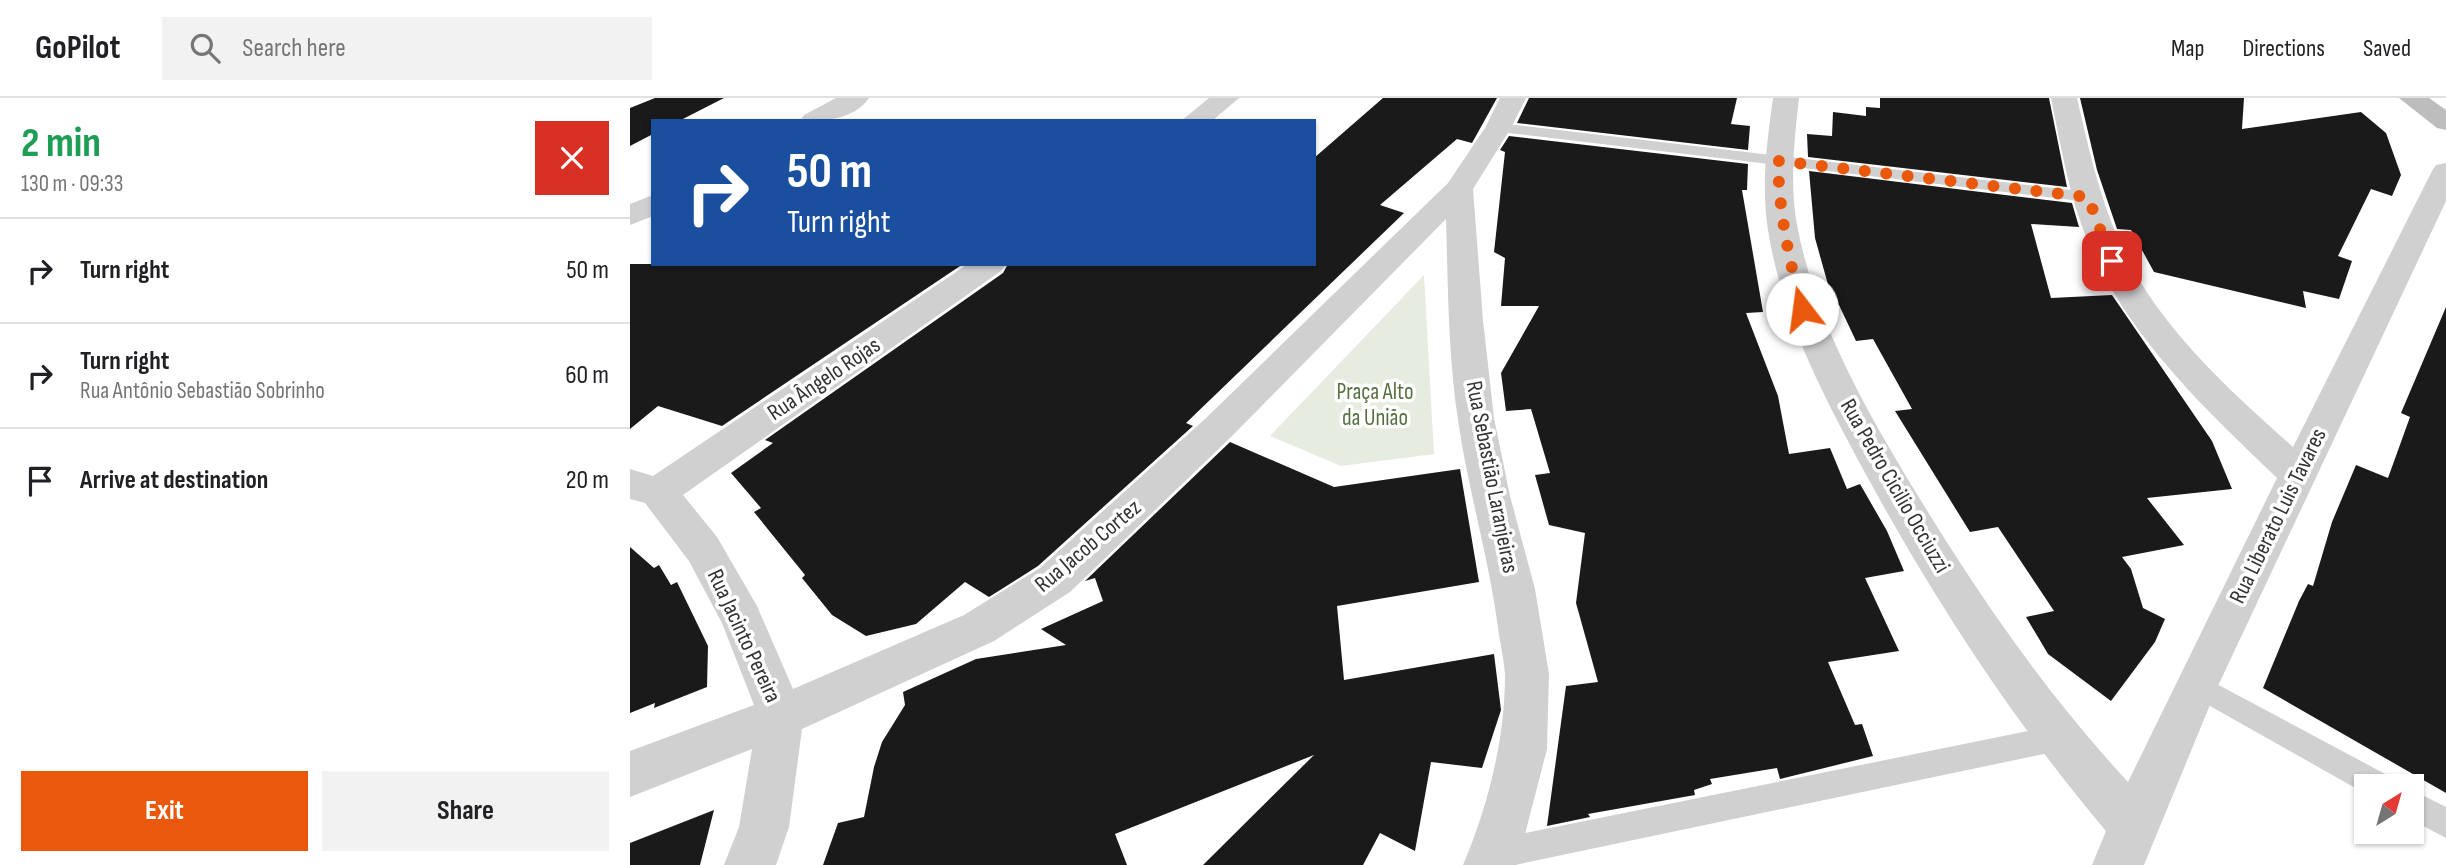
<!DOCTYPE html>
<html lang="en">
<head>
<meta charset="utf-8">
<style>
  body { margin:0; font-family:"Sofia Sans Condensed",sans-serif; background:#f2f2f2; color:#202124; height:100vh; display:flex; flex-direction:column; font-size:26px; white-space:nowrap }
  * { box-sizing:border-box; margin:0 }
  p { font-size:23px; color:#757577 }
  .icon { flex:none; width:38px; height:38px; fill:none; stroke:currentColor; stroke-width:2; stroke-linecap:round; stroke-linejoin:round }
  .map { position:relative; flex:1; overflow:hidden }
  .drawer { display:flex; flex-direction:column; background:#fff; width:630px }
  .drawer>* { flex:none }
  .banner { position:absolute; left:21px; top:21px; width:665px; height:147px; border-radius:0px; box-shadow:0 2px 5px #0004; background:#1a4fa0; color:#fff; overflow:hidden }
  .needle { width:46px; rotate:37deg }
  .buttons { position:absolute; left:1724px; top:676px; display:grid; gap:14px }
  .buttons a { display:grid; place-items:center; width:70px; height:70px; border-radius:0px; background:#fff; box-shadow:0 2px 5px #0004; font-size:35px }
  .pin { position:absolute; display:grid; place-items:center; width:60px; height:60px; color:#fff; margin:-30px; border-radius:14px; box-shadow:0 4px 10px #0006 }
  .me { position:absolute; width:77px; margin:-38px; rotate:345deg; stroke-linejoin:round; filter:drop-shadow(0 0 5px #0008) }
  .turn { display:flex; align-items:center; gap:24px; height:147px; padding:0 21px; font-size:32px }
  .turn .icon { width:91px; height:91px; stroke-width:2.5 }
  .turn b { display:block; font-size:49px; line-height:60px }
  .round { display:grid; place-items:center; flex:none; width:74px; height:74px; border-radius:0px; background:#f2f2f2 }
  .headline { display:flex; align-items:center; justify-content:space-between; height:119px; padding:0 21px }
  h1 { font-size:42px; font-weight:700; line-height:52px; color:#1e9e55 }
  .button { display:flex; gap:14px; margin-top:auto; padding:14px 21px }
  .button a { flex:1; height:80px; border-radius:0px; background:#ea580c; color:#fff; font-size:28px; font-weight:700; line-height:80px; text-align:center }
  .button a+a { background:#f2f2f2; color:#202124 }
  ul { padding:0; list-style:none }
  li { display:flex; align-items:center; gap:21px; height:105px; padding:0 21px; border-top:2px solid #e0e0e0 }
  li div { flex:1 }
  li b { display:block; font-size:26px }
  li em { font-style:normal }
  header { display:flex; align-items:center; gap:42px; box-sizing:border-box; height:98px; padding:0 35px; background:#fff; border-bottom:2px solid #e0e0e0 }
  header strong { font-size:33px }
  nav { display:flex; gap:38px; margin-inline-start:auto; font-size:24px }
  .search { width:490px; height:63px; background:#f2f2f2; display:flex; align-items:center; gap:18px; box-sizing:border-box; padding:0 24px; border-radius:0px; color:#757577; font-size:26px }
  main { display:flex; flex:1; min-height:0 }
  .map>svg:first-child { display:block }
  .green { fill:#e6ecdf }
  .building { fill:#1a1a1a }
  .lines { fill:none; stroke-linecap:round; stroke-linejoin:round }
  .lane { fill:#d0d0d0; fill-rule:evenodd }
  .street { fill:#d0d0d0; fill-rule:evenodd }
  .secondary { fill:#bdbdbd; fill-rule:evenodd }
  .route { stroke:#ea580c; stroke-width:12; stroke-dasharray:0 21.6 }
  .labels { text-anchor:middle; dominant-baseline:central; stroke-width:7; stroke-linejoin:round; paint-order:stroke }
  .street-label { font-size:23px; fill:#333; stroke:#fff }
  .park-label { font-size:23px; fill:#56703f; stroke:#fff }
</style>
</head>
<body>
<header>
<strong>GoPilot</strong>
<div class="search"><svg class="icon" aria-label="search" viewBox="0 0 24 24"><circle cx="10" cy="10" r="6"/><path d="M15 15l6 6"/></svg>Search here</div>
<nav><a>Map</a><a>Directions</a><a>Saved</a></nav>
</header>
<main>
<section class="drawer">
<div class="headline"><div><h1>2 min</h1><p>130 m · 09:33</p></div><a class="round" style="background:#d93025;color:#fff"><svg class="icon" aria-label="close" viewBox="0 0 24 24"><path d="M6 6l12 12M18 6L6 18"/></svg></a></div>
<ul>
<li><svg class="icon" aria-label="right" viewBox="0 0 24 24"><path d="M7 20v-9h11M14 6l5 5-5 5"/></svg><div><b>Turn right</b></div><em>50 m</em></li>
<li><svg class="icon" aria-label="right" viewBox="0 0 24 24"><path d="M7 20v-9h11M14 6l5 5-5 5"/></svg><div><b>Turn right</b><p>Rua Antônio Sebastião Sobrinho</p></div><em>60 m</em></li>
<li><svg class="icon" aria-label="arrive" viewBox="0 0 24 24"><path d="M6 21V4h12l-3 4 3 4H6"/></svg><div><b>Arrive at destination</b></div><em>20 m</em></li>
</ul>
<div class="button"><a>Exit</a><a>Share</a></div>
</section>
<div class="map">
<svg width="1816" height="767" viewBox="0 0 1816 767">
  <rect width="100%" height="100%" fill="#fff"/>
  <path class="green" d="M794 177 804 356 711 368 640 338Z"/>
  <path class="building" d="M25 0H94L49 23H23V36L0 48V10Z
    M753 0H867L842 45 827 41 750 107 774 115 556 325 563 328 408 468 359 499 335 484 286 526 236 538 202 517 172 480 175 477 124 414 131 410 101 375 143 345 135 342 373 175 378 166H684V60Z
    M899 0H1107L1101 26 1120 28 1118 52 887 25Z
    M1250 0H1419L1437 89 1178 59 1177 36 1202 38 1203 14 1236 18V9L1250 10Z
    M1450 0H1614L1612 31 1731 14 1756 35 1771 77 1762 98 1741 91 1708 158 1722 163 1709 201 1673 193 1676 210 1524 174 1501 132 1487 131 1467 72Z
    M879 38 1118 66 1117 92H1112L1133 214 1116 215 1148 298 1159 356 1200 350 1217 391 1230 386 1257 433 1274 473 1235 480 1269 553 1198 564 1225 627 1232 626 1243 658 1150 681 1147 670 1080 681 1082 686 1064 692 1065 697 958 716 960 719 917 728 936 588 968 584 946 505 955 435 919 427 905 377 920 375 901 311 876 313 871 275 909 208H871L875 160 864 154 875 54 870 52Z
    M1179 73 1442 105 1449 129 1401 126 1421 200 1482 197 1582 343 1602 391 1517 400 1554 447 1492 459 1501 471 1513 510 1535 521 1525 544 1481 603 1418 556 1396 519 1424 513 1368 429 1340 434 1265 313 1282 311 1243 241 1226 243 1209 207 1204 208 1185 140Z
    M0 166H333L92 328 28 308 0 331Z
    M1816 209V695L1633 590 1669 503 1678 486 1683 488 1702 424 1726 367 1758 380 1780 319 1771 315Z
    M600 344 704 389 830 371 849 484 707 508 714 582 864 556 871 612 852 670 801 664 785 753 750 735 733 767H573L684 657 485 736 497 767H193L208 725 234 719 244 669 252 644 275 607 273 594 346 561 436 547 411 531 473 503 465 480 455 483Z
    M0 449 24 470 29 467 41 487 47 484 78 548 77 589 24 610 25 605 0 615Z
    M84 712 70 767H0V745Z"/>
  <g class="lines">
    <path class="lane" d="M868 25 1458 94 1467 99 1458 104 862 33 860 30Z
      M1566 575 1759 678 1763 688H1736V696L1557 595 1553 587 1557 579Z
      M1428 627 1438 631 1442 640 1438 649 1428 653 885 767H856L851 756 855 745 866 741Z
      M1782 692 1816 709V740L1782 722Z"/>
    <path class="street" d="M206 0H239C224 22 194 23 170 23L174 17Z
      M579 0H609L582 23H551Z
      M870 0H896L881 30 843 91 853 222 864 320 880 398 905 491 919 576 917 651 887 767H833C858 708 875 642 875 577 874 561 870 545 868 530 859 460 838 392 828 322 818 256 818 188 816 121L602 338 440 494 364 543 172 631 159 729 146 767H94L109 729 122 651 0 699V653L124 607 92 525 59 463 15 405 0 401V371L23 378 338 166H376L371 173 53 397 87 439 127 508 163 591 334 517 410 470 576 320 818 85 855 30Z
      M1143 0H1169C1164 44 1159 89 1168 132 1188 231 1241 321 1293 406 1353 504 1420 600 1498 684L1647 380C1575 311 1497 238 1458 144 1439 98 1431 49 1421 0H1447C1458 48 1469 97 1489 143 1525 226 1597 290 1663 349L1802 73 1806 67 1816 65V103L1587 590 1514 767H1462L1476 733C1384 624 1307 506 1239 382 1196 303 1152 221 1138 132 1131 88 1137 44 1143 0Z
      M23 97V118L0 127V106Z"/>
    <path class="secondary" d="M1769 0H1799L1816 12V32L1807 30Z"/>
  </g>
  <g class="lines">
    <path class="route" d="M1172 211C1159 161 1149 115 1148 63L1458 99 1482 163"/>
  </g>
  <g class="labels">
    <g class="street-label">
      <text transform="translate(194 281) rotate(-34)">Rua Ângelo Rojas</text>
      <text transform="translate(862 379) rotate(79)">Rua Sebastião Laranjeiras</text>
      <text transform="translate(1265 388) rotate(60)">Rua Pedro Cicilio Occiuzzi</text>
      <text transform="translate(1648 418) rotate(-64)">Rua Liberato Luis Tavares</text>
      <text transform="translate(458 448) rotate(-40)">Rua Jacob Cortez</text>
      <text transform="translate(114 538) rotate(65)">Rua Jacinto Pereira</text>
    </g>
    <g class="park-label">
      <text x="745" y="294">Praça Alto<tspan x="745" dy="26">da União</tspan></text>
    </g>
  </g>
</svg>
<div class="buttons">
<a><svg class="needle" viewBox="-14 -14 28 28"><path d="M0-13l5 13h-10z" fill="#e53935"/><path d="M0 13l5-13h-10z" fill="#757577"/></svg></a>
</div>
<div class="pin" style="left:1482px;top:163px;background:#d93025"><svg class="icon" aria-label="arrive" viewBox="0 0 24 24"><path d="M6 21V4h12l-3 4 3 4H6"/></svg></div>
<svg class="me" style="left:1172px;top:211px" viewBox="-20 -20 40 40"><circle r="19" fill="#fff"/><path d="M0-13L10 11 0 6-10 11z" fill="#ea580c"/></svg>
<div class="banner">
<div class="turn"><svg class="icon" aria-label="right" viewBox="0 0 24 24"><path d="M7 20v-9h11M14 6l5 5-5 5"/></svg><div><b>50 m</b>Turn right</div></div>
</div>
</div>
</main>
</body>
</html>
